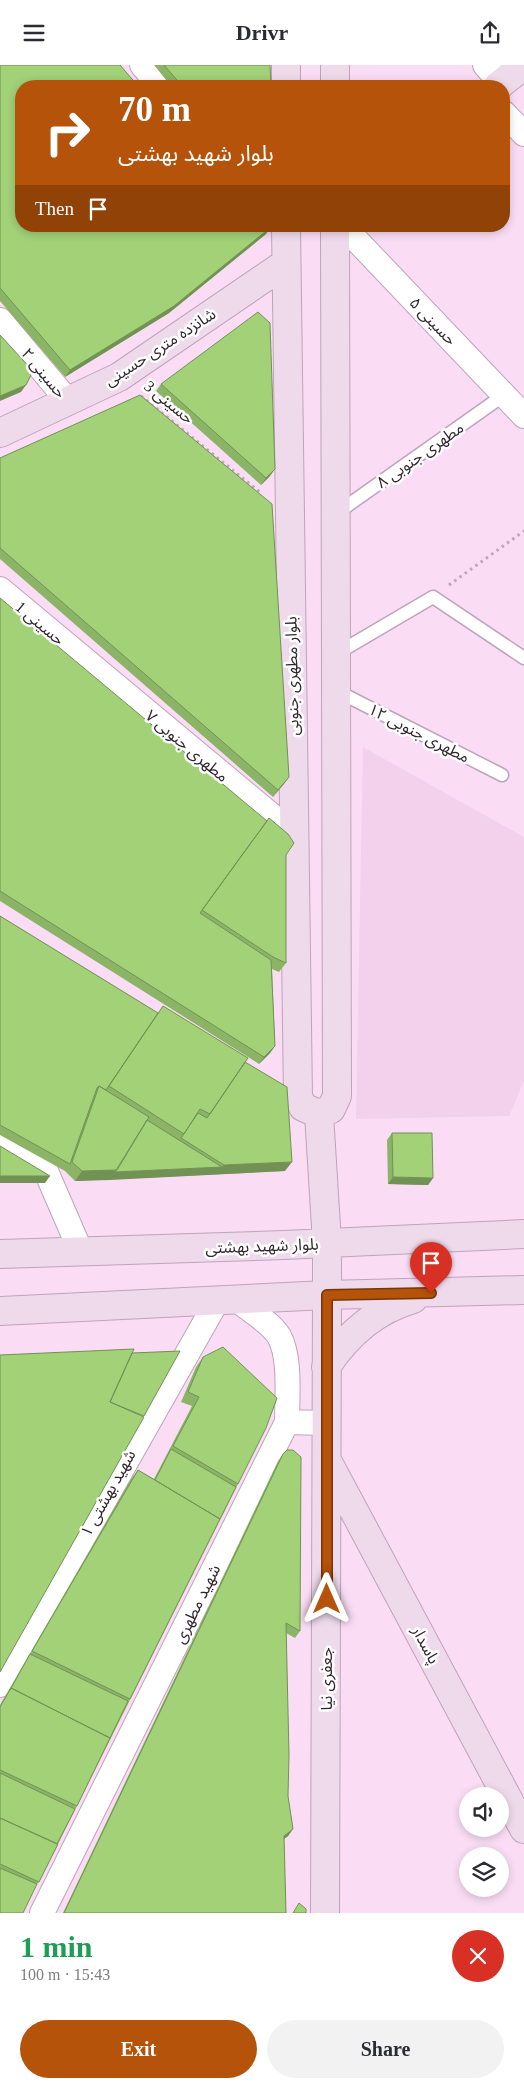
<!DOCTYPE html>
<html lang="en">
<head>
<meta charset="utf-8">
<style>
  body { margin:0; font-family:"Times New Roman","Noto Sans Arabic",serif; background:#f2f2f3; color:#2b2b33; height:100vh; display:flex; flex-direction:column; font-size:19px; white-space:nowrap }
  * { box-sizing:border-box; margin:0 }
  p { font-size:16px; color:#7c7c81 }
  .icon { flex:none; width:28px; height:28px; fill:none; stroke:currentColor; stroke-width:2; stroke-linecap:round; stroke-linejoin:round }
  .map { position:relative; height:1848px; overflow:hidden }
  .panel { display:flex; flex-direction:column; background:#fff; flex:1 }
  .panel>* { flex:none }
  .top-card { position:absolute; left:15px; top:15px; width:495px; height:152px; border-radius:20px; box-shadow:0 2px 8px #0003; background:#b45309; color:#fff; overflow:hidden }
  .controls { position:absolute; left:459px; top:1722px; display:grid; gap:10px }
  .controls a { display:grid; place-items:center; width:50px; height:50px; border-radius:50%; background:#fff; box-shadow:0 2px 8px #0003; font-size:25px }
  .pin { position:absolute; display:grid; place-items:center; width:42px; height:42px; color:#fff; margin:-51px -21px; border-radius:50% 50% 50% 0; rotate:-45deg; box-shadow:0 0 5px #0007 }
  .pin .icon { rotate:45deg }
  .me { position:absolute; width:55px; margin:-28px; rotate:0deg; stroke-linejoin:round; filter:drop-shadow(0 0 4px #0008) }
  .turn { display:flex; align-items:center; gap:18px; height:105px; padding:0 20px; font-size:22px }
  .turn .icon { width:65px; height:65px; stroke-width:2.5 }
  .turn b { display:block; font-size:35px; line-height:42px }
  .then { display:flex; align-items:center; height:48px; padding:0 20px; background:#0003; gap:10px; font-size:19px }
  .round { display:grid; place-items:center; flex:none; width:52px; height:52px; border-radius:26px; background:#f2f2f3 }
  .overview { display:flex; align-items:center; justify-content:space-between; height:85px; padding:0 20px }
  h1 { font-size:30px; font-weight:600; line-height:38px; color:#1e9e55 }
  .action { display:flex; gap:10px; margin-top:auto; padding:10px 20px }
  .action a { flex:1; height:58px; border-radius:30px; background:#b45309; color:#fff; font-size:20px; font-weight:600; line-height:58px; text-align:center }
  .action a+a { background:#f2f2f3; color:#2b2b33 }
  header { display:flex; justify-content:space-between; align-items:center; height:65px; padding:0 20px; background:#fff; font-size:22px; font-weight:600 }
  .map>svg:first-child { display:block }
  .built { fill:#f3d0ec }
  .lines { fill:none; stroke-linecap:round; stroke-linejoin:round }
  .lane-casing { stroke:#bfa3ba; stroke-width:15 }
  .street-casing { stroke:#bfa3ba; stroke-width:26 }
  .secondary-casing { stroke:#bfa3ba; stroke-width:30 }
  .path { stroke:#bea6ba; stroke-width:3; stroke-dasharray:2.5 4; stroke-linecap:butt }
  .lane { stroke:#fff; stroke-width:12 }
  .street { stroke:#fff; stroke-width:24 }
  .secondary { stroke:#efdaec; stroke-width:28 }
  .wall { fill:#8bb467 }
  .shaded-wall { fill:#719254 }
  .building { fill:#a2d178; stroke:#719254 }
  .route-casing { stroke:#753606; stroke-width:12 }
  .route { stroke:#b45309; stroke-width:9 }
  .labels { text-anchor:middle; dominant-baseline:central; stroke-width:5; stroke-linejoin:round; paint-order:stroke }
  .street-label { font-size:16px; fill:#31262f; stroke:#fff }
</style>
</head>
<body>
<header><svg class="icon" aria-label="menu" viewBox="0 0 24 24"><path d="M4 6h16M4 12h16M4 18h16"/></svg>Drivr<svg class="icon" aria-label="share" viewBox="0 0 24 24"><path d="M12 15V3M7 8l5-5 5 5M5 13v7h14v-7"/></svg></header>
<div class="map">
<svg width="524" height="1848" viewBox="0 0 524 1848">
  <rect width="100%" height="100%" fill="#faddf5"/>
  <path class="built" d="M363 682 524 772V1016L509 1051 356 1054Z"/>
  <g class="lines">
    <defs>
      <path id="lane" d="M337 448 504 330
        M336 589 433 532 524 593
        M335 625 502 710"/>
      <path id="street" d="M142 0 160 21
        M485 0 502 19
        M504 48 524 69
        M343 161 524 351
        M0 255 69 337
        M0 524 294 769
        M0 1080 45 1104 81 1187
        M287 1357 325 1358
        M0 1620 217 1236
        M42 1848 287 1357C287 1334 291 1292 279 1271 270 1257 251 1246 237 1235"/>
      <path id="secondary" d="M286 0V21
        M335 21V0
        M498 21 524 0
        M286 161 298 1032 303 1042 319 1049 331 1044 337 1031 335 161
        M0 368 119 312 286 198
        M319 1049 327 1178V1230L325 1848
        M0 1189 284 1180 524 1169
        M0 1246 327 1230 524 1225
        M326 1302C347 1270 375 1245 413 1234
        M329 1399 524 1764"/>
    </defs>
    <use href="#lane" class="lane-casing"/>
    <use href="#street" class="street-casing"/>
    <use href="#secondary" class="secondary-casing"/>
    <path class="path" d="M141 331 261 428
      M449 520 524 466"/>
    <use href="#lane" class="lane"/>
    <use href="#street" class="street"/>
    <use href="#secondary" class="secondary"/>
  </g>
  <path class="wall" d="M0 0 21 21 266 169 169 248 65 312 0 236Z
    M154 0H270L271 21H171Z
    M161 319 270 411 261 420 156 326Z
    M0 393 289 712 273 732 0 494Z
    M0 533 286 790V898L279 907 272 904 275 981 270 988 259 999 0 836Z
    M0 851 158 948 245 997 285 1106 75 1116 65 1106 0 1070Z
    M392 1068 433 1113 428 1120 388 1119 387 1075Z
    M203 1292 238 1419 39 1817 37 1819 0 1848V1640L131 1414 138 1405 154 1414 192 1341 181 1337 196 1302Z
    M283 1389 300 1566 295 1573 286 1568 288 1731 293 1764 288 1771 284 1774 286 1848H63L278 1396Z"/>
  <path class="shaded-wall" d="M271 162 266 169 169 248 65 312 70 305Z
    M26 320 21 327 0 336V331Z
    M275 404 270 411 261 420 266 413Z
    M289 712 284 719 273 732 278 725Z
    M275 981 270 988 259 999 264 992Z
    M292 1097 285 1106 110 1115 115 1107 222 1102 224 1100Z
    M117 1105 110 1115 75 1116 82 1106Z
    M0 1111H50L45 1118H0Z
    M393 1112 433 1113 428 1120 388 1119Z
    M293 1764 288 1771 279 1778 284 1771Z"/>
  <path class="building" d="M0 0H120L138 21H21V161H271V162L174 241 70 305 0 223Z
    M164 0H270L271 21H182Z
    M258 247 270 258 275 404 266 413 161 319Z
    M0 270 33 306 26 320 0 331Z
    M140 330 272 439 289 712 278 725 0 483V393Z
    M0 533 267 756 200 848 271 895 275 981 264 992 0 826Z
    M269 753 288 769 294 778 286 790V898L273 892 202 845Z
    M0 851 158 948 106 1025 99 1021 97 1023 70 1099 0 1060Z
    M163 941 248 993 210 1049 200 1044 184 1069 109 1021Z
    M245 997 287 1022 292 1097 224 1100 181 1073 198 1048 207 1053Z
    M99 1021 149 1052 117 1105 82 1106 72 1097Z
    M147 1055 222 1102 115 1107Z
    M392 1068H432L433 1113 393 1112Z
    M0 1081 50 1111H0Z
    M223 1282 277 1333 266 1363 238 1419 173 1381 199 1332 188 1327 203 1292Z
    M134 1284 110 1337 144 1352 0 1607V1290Z
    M180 1286 144 1351 110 1337 132 1288Z
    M171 1384 236 1422 220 1454 155 1415Z
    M287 1385H293L301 1392 300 1566 286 1558 289 1690 288 1731 293 1764 284 1771 286 1848H64L283 1389Z
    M138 1405 220 1454 130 1634 32 1586Z
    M30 1589 128 1636 110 1673 11 1623 10 1625Z
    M11 1623 110 1673 77 1741 0 1705V1642Z
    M0 1708 75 1744 57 1779 0 1753Z
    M0 1753 58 1779 39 1817 0 1799Z
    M0 1803 37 1819 23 1848H0Z
    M299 1838 306 1844V1848H293Z"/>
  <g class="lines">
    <defs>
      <path id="route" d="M327 1534V1230L431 1228"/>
    </defs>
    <use href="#route" class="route-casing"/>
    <use href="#route" class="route"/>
  </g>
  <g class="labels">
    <g class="street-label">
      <text transform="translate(433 256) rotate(46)">حسینی ۵</text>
      <text transform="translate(160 282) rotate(-33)">شانزده متری حسینی</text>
      <text transform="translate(44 308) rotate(50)">حسینی ۲</text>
      <text transform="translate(169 337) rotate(39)">حسینی 3</text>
      <text transform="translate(420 390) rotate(-35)">مطهری جنوبی ۸</text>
      <text transform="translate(40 558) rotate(40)">حسینی 1</text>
      <text transform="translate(292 611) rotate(-91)">بلوار مطهری جنوبی</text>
      <text transform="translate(419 668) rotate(27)">مطهری جنوبی ۱۲</text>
      <text transform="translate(187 681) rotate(40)">مطهری جنوبی ۷</text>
      <text transform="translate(262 1181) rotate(-2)">بلوار شهید بهشتی</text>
      <text transform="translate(108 1428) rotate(-61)">شهید بهشتی ۱</text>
      <text transform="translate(197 1539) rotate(-64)">شهید مطهری</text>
      <text transform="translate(426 1580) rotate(62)">پاسدار</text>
      <text transform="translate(326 1614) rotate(-90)">جعفری نیا</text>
    </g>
  </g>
</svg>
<div class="controls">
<a><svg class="icon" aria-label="sound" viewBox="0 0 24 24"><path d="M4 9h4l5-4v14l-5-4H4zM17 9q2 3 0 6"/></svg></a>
<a><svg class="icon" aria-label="layers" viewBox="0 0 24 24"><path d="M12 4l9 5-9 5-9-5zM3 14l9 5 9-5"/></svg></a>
</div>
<div class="pin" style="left:431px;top:1228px;background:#d93025"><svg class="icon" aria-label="arrive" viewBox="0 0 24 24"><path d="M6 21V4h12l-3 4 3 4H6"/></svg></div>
<svg class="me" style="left:327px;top:1534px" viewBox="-20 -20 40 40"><path d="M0-17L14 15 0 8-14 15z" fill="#b45309" stroke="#fff" stroke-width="4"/></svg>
<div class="top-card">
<div class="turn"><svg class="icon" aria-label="right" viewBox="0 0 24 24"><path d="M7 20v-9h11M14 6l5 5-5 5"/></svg><div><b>70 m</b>بلوار شهید بهشتی</div></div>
<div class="then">Then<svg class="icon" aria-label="arrive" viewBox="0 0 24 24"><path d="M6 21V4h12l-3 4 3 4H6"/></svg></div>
</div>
</div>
<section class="panel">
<div class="overview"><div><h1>1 min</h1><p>100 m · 15:43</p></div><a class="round" style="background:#d93025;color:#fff"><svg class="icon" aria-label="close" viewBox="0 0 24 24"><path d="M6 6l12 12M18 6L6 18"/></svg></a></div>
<div class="action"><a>Exit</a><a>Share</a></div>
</section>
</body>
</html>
